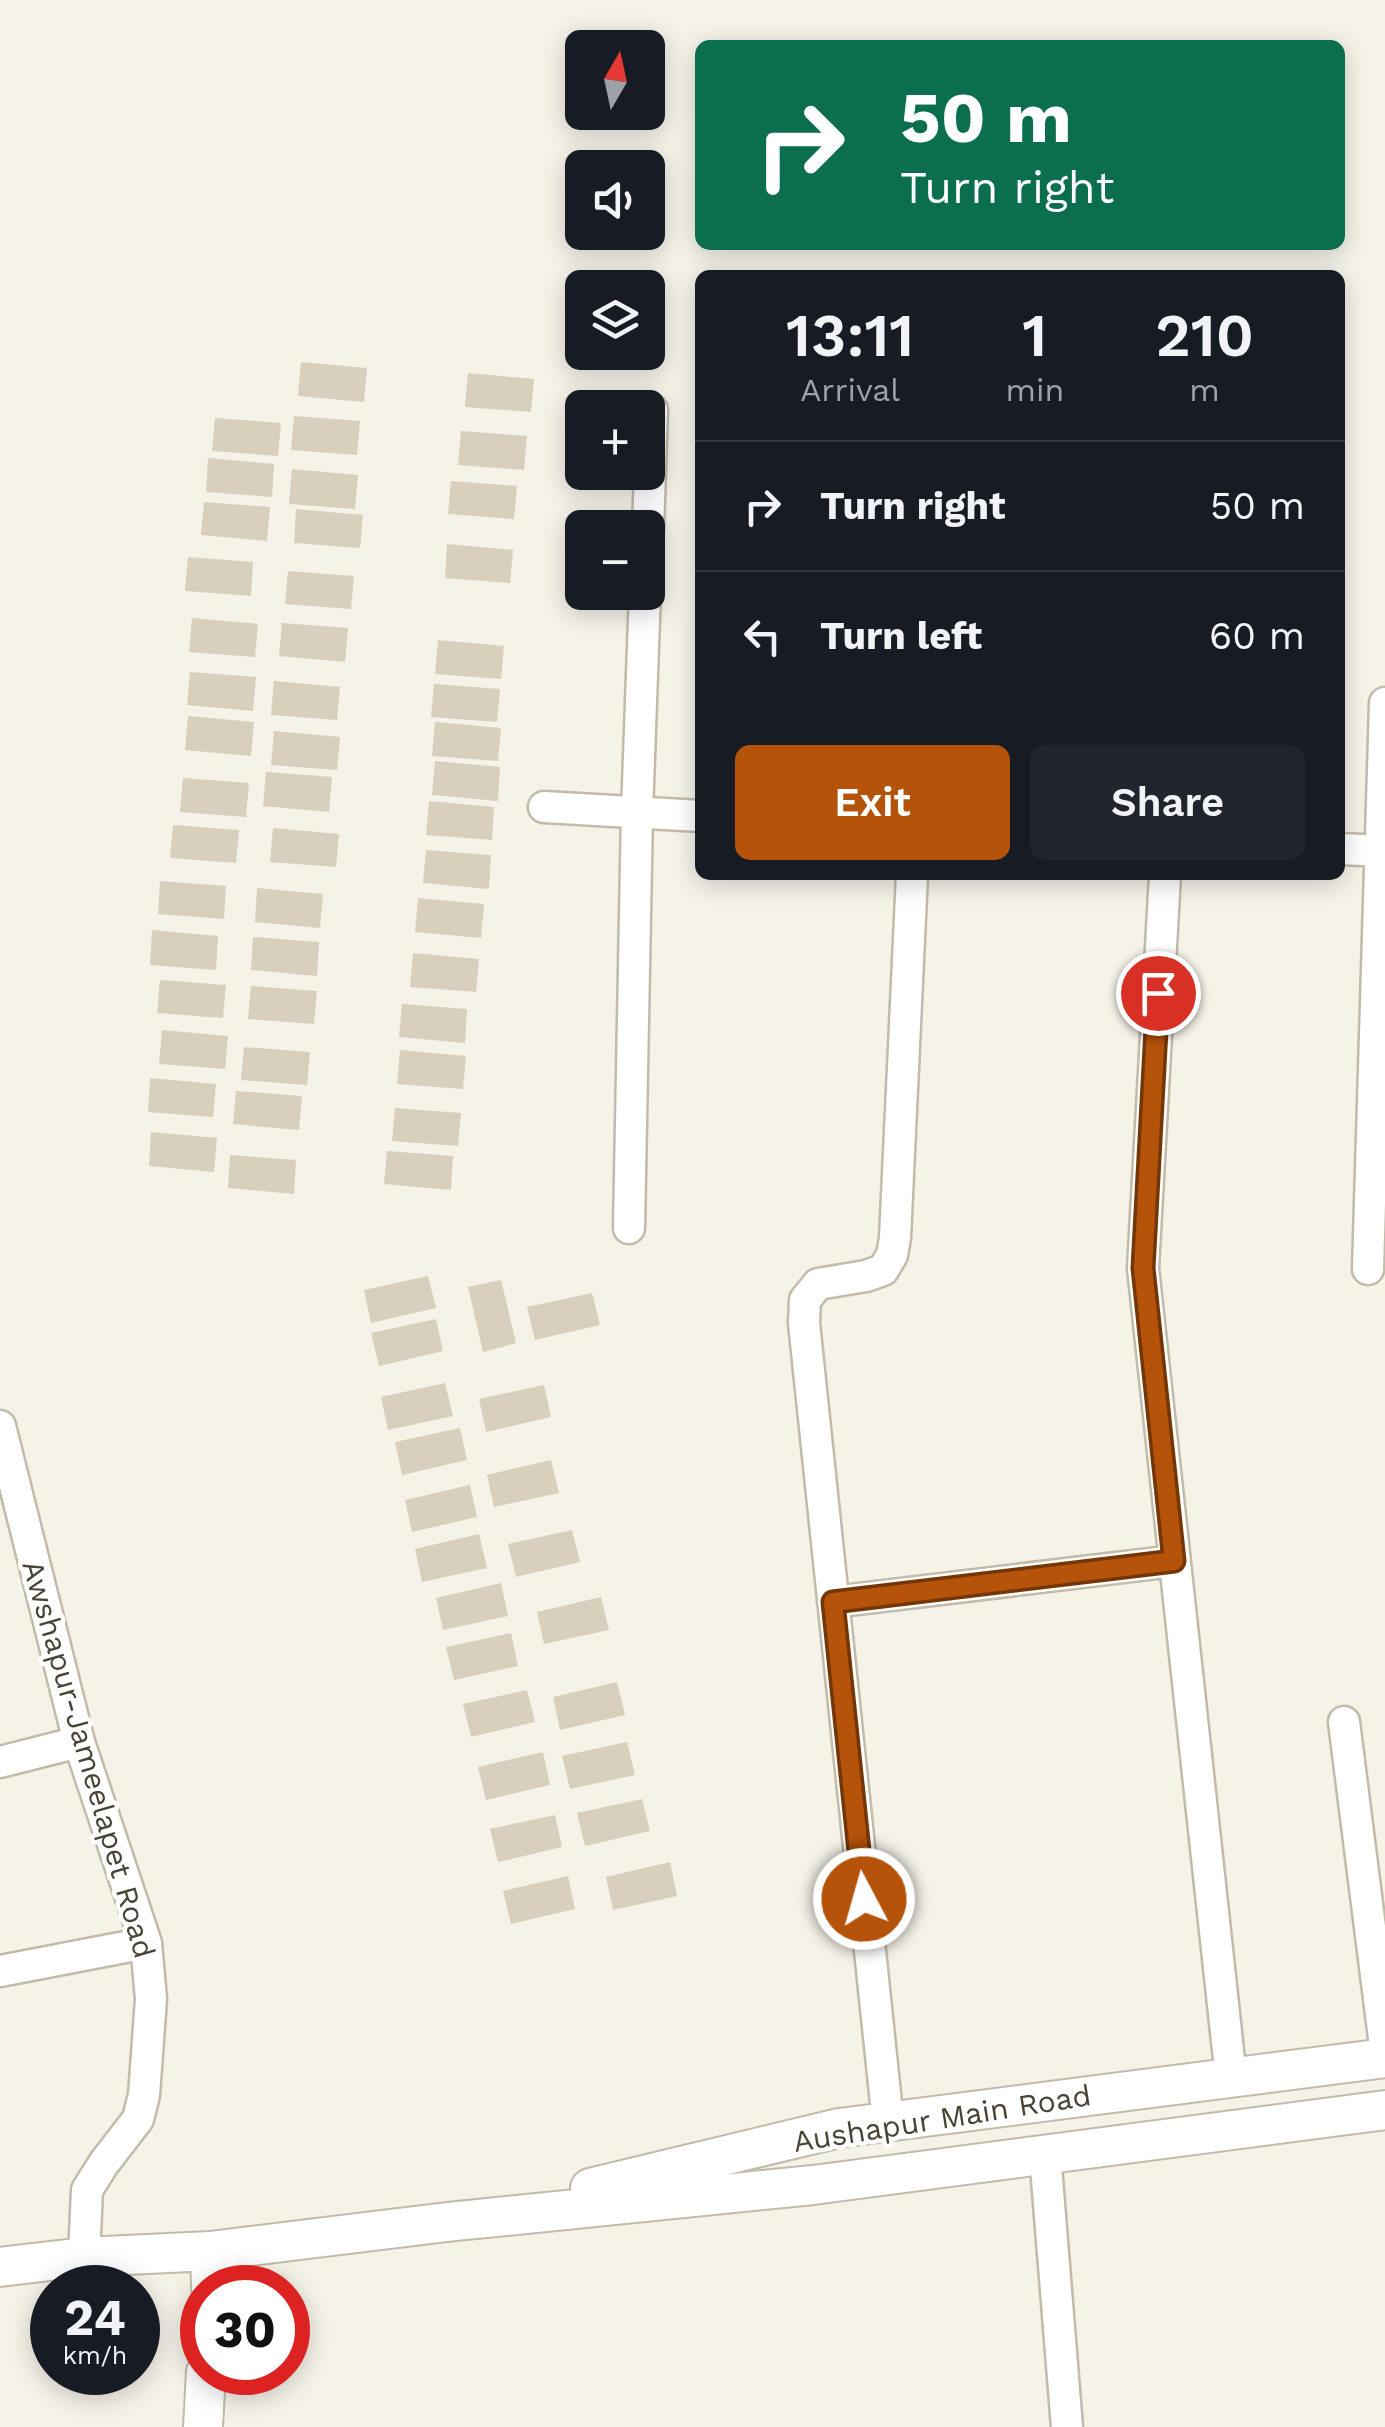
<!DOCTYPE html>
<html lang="en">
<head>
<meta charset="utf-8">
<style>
  body { margin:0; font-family:"Work Sans",sans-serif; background:#20242c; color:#f1f3f6; height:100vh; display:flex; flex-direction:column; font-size:38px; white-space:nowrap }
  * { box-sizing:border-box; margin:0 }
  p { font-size:32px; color:#9ea1a6 }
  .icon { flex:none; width:55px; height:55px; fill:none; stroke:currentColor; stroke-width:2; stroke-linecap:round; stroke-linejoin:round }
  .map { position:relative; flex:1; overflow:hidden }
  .sheet { position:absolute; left:695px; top:270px; width:650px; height:610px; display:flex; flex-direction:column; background:#171b24; border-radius:15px; box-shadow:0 5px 25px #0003 }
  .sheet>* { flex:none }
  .hud { position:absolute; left:695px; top:40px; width:650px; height:210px; border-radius:15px; box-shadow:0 5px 25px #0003; background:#0b6e4f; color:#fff; overflow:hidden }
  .needle { width:65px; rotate:9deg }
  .tools { position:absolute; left:565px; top:30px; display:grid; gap:20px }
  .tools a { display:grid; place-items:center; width:100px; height:100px; border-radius:15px; background:#171b24; box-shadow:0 5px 25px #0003; font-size:50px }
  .speed { position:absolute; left:30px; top:2265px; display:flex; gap:20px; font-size:50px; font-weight:700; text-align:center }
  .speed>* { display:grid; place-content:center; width:130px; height:130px; border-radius:50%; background:#171b24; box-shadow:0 5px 25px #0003; line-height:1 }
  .speed small { font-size:25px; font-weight:400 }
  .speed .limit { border:15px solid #d22; background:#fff; color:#111 }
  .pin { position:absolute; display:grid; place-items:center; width:85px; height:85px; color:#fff; margin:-42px; border:5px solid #fff; border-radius:50%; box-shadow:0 2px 10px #0007 }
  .me { position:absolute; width:110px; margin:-55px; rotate:354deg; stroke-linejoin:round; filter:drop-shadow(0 0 8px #0008) }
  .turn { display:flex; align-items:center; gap:35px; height:210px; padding:0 40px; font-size:45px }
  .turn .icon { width:130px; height:130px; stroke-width:2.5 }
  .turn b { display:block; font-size:70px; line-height:85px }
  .eta { display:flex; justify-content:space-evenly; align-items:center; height:170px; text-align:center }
  .eta b { font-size:60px; font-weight:600; line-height:70px }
  .cta { display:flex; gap:20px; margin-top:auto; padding:20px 40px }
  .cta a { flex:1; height:115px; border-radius:15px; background:#b45309; color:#fff; font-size:40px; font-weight:600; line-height:115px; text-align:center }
  .cta a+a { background:#20242c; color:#f1f3f6 }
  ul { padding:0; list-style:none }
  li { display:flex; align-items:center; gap:30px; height:130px; padding:0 40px; border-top:2px solid #363941 }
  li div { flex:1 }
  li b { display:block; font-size:38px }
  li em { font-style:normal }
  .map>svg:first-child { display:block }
  .building { fill:#d8cfbd }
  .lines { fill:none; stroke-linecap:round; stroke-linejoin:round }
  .minor-casing { stroke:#c2bbaa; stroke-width:35 }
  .tertiary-casing { stroke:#c2bbaa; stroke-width:42 }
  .minor { stroke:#fff; stroke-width:30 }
  .tertiary { stroke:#fff; stroke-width:38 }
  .route-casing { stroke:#753606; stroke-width:25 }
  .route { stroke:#b45309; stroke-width:18 }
  .labels { text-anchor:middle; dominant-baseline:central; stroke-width:9; stroke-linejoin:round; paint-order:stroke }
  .street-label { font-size:30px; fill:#494336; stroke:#fff }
</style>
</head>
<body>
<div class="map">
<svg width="1385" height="2427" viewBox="0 0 1385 2427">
  <rect width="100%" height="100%" fill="#f5f2e8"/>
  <path class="building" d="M301 362 367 368 364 402 298 396Z
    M468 373 534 379 531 412 465 407Z
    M294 416 360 421 357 455 291 450Z
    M215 418 281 423 278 456 212 451Z
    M461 431 527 436 524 470 458 465Z
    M208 458 274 464 272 497 206 492Z
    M292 469 358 475 355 509 289 504Z
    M451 481 517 486 514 519 448 514Z
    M204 502 270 507 267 541 201 535Z
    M296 509 363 515 360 548 294 543Z
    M447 544 513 550 510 583 445 578Z
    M188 557 253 562 251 596 185 591Z
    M288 571 354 576 351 609 285 604Z
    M192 618 258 624 255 657 189 652Z
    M282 623 348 628 345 662 279 656Z
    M438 640 504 646 501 679 435 674Z
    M190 672 256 677 253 711 187 705Z
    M274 681 340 687 337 720 271 715Z
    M434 684 500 689 497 722 431 717Z
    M188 716 254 722 251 756 185 750Z
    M435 722 501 728 498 761 432 756Z
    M274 731 340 737 337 770 271 765Z
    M435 761 500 767 498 801 432 795Z
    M266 772 332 777 329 812 263 806Z
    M183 778 249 783 246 817 180 812Z
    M429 801 494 807 492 840 426 835Z
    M173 825 239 830 236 863 170 858Z
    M273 828 339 834 336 867 270 862Z
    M426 850 491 855 489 889 423 883Z
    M160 881 226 886 224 919 158 914Z
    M257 888 323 894 320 928 255 922Z
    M418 898 484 904 481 938 415 932Z
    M152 930 218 936 216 970 150 965Z
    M253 937 319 942 317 976 251 970Z
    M413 953 479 959 476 992 410 987Z
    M160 980 226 985 223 1018 157 1013Z
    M251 986 317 991 314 1024 248 1019Z
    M402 1004 467 1009 465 1043 399 1037Z
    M162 1030 228 1036 225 1069 159 1064Z
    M244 1047 310 1052 307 1085 241 1080Z
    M400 1050 466 1056 463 1089 397 1084Z
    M150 1078 216 1084 213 1117 148 1112Z
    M236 1091 302 1096 299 1130 233 1124Z
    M395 1108 461 1113 458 1146 392 1141Z
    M151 1132 217 1138 214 1172 149 1166Z
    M387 1151 453 1156 451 1190 384 1184Z
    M230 1155 296 1160 294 1194 228 1188Z
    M428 1276 436 1308 371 1323 364 1290Z
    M501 1280 516 1343 483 1352 468 1287Z
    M592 1293 600 1325 535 1340 527 1307Z
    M436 1319 443 1351 379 1366 371 1333Z
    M445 1383 453 1416 388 1430 381 1397Z
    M544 1385 551 1417 486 1432 479 1399Z
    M460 1428 467 1460 402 1475 395 1442Z
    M551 1460 559 1493 494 1507 487 1475Z
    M470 1485 477 1517 412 1532 405 1500Z
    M572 1530 580 1562 516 1577 508 1544Z
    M479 1534 487 1568 422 1582 415 1549Z
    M501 1583 508 1616 443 1630 436 1598Z
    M601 1597 609 1630 544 1644 537 1612Z
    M511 1633 518 1666 454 1680 446 1647Z
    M617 1682 625 1715 560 1730 553 1697Z
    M527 1690 535 1722 471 1737 463 1704Z
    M627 1742 635 1775 570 1789 562 1756Z
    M543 1752 550 1785 486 1800 478 1767Z
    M642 1799 650 1831 585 1846 577 1813Z
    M555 1815 562 1847 498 1862 490 1829Z
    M670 1862 677 1896 613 1910 606 1877Z
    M568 1876 575 1909 511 1924 503 1891Z"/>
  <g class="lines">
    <defs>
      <path id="minor" d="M648 530 652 410
        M544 807 700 816
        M1340 849 1385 851
        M1165 875 1143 1268 1231 2078
        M629 1228 637 812 645 592
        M1368 1269 1385 703
        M0 1426 79 1742 146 1943 151 1999 144 2095 138 2119 104 2163 87 2190 84 2257
        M833 1602 1174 1561
        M1344 1722 1385 2046
        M0 1762 79 1742
        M0 1971 146 1943
        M888 2122 804 1323 805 1300 818 1284 866 1276 883 1270 892 1255 895 1238 912 875
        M1045 2154 1067 2427"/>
      <path id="tertiary" d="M590 2188 839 2128 1385 2058
        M210 2251 211 2288
        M0 2267 84 2257 210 2251 447 2222 813 2185 1385 2110
        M203 2427 206 2372"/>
    </defs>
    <use href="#minor" class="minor-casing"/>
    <use href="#tertiary" class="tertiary-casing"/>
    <use href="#minor" class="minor"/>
    <use href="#tertiary" class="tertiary"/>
  </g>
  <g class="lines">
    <defs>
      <path id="route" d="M864 1899 833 1602 1174 1561 1143 1268 1158 993"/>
    </defs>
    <use href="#route" class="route-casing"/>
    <use href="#route" class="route"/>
  </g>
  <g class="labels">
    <g class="street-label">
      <text transform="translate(89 1759) rotate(74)">Awshapur-Jameelapet Road</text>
      <text transform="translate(942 2118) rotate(-9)">Aushapur Main Road</text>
    </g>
  </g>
</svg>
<div class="tools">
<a><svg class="needle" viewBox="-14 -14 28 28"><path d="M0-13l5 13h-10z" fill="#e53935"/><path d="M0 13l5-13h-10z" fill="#9ea1a6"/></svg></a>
<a><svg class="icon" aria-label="sound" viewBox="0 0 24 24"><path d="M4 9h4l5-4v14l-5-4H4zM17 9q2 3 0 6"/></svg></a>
<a><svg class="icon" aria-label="layers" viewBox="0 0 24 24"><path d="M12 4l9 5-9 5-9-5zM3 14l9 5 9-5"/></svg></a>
<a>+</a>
<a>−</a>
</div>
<div class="speed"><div>24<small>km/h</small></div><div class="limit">30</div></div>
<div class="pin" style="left:1158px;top:993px;background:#d93025"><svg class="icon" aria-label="arrive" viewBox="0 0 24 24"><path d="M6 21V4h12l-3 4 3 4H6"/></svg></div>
<svg class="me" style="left:864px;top:1899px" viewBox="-20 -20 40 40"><circle r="17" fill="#b45309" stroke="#fff" stroke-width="3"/><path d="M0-11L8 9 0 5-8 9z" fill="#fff"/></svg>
<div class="hud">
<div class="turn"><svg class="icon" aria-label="right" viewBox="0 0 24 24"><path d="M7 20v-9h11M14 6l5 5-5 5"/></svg><div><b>50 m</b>Turn right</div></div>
</div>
<section class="sheet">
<div class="eta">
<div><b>13:11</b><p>Arrival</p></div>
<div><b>1</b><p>min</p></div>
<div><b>210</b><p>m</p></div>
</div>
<ul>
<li><svg class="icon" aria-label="right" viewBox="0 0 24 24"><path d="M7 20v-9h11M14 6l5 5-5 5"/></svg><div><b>Turn right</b></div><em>50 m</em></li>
<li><svg class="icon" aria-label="left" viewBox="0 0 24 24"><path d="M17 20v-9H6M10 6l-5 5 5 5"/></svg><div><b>Turn left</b></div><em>60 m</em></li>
</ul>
<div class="cta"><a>Exit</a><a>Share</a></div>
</section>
</div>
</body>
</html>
